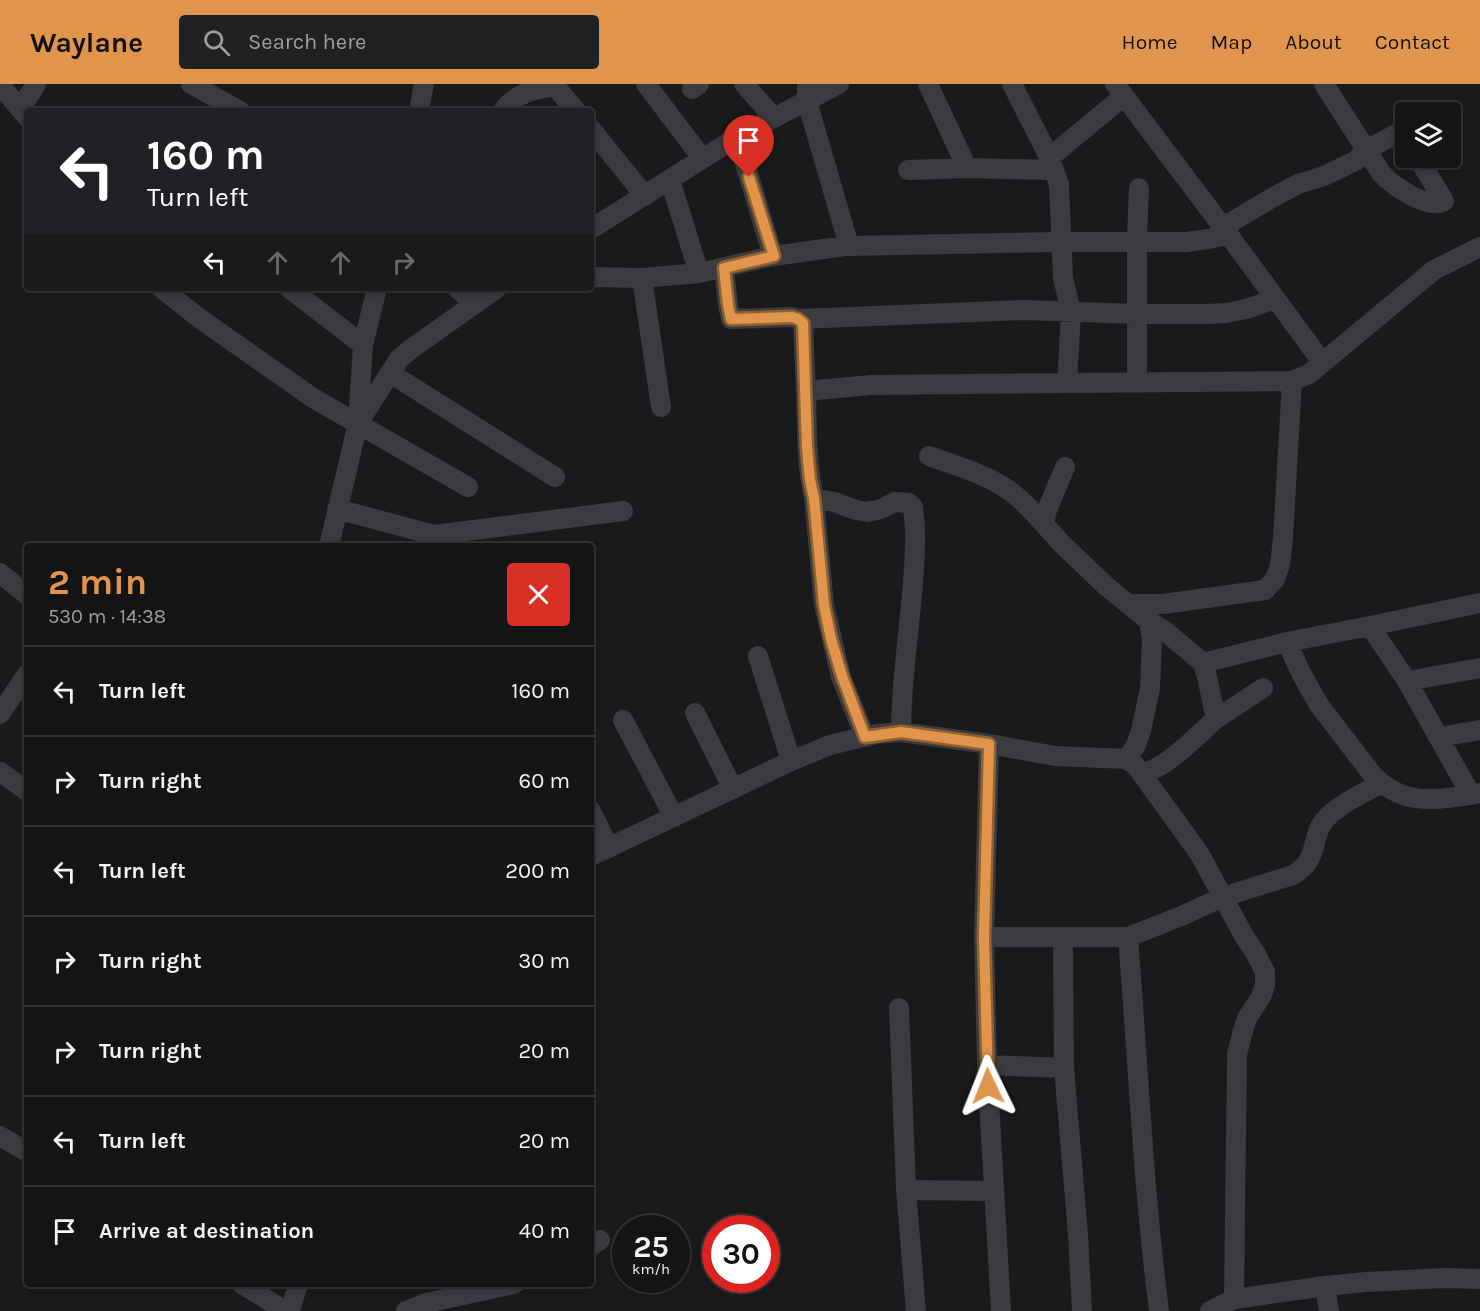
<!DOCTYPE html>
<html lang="en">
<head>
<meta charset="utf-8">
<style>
  body { margin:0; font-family:Karla,sans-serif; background:#202122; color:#f1f3f6; height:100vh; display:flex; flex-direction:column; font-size:22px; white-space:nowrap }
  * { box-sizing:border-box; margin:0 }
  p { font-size:20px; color:#9d9ea0 }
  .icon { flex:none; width:33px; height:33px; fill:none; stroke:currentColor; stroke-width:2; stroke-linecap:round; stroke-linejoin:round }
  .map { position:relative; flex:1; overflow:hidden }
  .drawer { position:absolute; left:24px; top:459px; width:570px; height:744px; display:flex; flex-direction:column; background:#131414; border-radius:6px; box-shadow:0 3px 9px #0003,0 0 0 2px #323334 }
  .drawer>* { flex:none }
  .hud { position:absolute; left:24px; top:24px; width:570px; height:183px; border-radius:6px; box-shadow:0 3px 9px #0003,0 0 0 2px #323334; background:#202124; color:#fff; overflow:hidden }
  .fabs { position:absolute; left:1395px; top:18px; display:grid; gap:12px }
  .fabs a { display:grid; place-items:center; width:66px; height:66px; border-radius:6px; background:#131414; box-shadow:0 3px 9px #0003,0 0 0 2px #323334; font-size:30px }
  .speed { position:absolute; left:612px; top:1131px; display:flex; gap:12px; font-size:30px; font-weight:700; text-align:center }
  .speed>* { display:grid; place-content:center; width:78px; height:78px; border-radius:50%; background:#131414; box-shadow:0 3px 9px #0003,0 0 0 2px #323334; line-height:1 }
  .speed small { font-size:15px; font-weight:400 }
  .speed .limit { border:9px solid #d22; background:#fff; color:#111 }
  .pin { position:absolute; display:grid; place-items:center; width:51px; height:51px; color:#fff; margin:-62px -26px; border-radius:50% 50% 50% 0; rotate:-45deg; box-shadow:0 0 6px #0007 }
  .pin .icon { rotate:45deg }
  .me { position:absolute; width:66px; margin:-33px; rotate:358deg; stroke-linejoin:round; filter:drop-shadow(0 0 4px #0008) }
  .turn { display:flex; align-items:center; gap:21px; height:126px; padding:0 24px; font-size:27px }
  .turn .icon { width:78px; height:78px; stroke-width:2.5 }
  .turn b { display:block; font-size:42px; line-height:51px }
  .lanes { display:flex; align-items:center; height:57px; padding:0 24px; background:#0003; justify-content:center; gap:30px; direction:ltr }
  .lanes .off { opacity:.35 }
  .round { display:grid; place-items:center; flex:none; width:63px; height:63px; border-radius:6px; background:#202122 }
  .head { display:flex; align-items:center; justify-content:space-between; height:102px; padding:0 24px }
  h1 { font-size:36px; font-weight:700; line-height:45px; color:#e1954c }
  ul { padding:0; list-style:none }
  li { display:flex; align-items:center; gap:18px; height:90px; padding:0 24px; border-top:2px solid #323334 }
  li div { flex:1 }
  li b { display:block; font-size:22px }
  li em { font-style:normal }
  header { display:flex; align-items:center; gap:36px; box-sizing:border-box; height:84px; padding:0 30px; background:#e1954c; color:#111 }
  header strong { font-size:28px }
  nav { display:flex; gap:33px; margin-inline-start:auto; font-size:21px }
  .search { width:420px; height:54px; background:#202122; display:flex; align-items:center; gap:15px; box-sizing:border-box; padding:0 21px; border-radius:6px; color:#9d9ea0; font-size:22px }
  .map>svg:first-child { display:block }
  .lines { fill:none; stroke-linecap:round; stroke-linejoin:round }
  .minor { stroke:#3b3c40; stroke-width:20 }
  .route-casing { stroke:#926131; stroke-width:15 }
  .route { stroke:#e1954c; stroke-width:10 }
</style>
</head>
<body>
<header>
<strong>Waylane</strong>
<div class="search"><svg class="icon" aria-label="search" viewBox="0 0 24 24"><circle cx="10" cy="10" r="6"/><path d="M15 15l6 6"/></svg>Search here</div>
<nav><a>Home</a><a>Map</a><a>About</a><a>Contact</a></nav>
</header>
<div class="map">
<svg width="1480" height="1227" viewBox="0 0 1480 1227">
  <rect width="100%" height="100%" fill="#191a1b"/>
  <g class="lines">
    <path class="minor" d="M191 0 240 27
      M646 0 702 74
      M744 0 774 34
      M807 0V17L849 162
      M928 0 967 84
      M1012 0 1047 69 1054 86 1059 101 1063 194 1071 228 1067 299
      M1115 0 1228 150 1322 278
      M1324 0 1381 89C1392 101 1428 127 1444 117L1418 74
      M0 1 27 33
      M555 2 576 27
      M692 5 699 0
      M19 24 30 10 36 0
      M419 27 424 0
      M503 27C515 9 535 5 555 2V0
      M591 45 645 112
      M737 53 773 172
      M1049 74 1124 12
      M908 86 967 84 1054 86
      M670 96 699 189
      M1223 143 1270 115 1298 100 1324 92 1357 76 1366 66 1396 50 1406 52
      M591 145 737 53 839 0
      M724 184 728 221 731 235 792 233 798 235 803 239 806 307 871 301 1292 297 1309 290 1434 186 1480 163
      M591 193 642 194 699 189 773 172 845 162 1061 158H1186L1209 155 1228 150
      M642 194 661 323
      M161 204 199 234 313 314 468 403
      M289 204 363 261
      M457 204 474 220
      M798 235 1023 226 1137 230H1208L1226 229 1246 225 1276 215
      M390 289 555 393
      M1137 299V158L1139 104
      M806 307C807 343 806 379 814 414L834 418 856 426 867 428 881 425 895 418 909 419 913 423C914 435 916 448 915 460 914 523 901 585 901 648
      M358 339 399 275 411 265 497 204
      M929 372C954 381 985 390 1007 405 1021 414 1032 427 1044 440
      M1065 383 1047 426 1044 440 1062 460 1106 502 1149 537 1165 547 1203 579 1207 593 1216 635C1193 655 1171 680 1143 690
      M814 414 824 521 841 593 865 653
      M337 425 434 451 623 427
      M329 462 358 339 363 261 377 204
      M0 489 27 511
      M1129 520H1163L1265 506 1275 495 1280 481 1283 454 1292 297
      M1370 542 1407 597 1471 711 1480 709
      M1287 558 1370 542 1480 519
      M758 572 791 677
      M1203 579 1287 558 1301 589 1319 621 1372 690C1402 722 1432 716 1471 711
      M1407 597 1480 584
      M695 629 733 705
      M0 630 27 590
      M1216 635 1263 604
      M623 636 674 733
      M1438 653 1480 646
      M1127 675 1136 661 1141 647 1150 604 1152 555 1149 537
      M0 688 27 707
      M591 727 609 764
      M591 772 791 677 830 661 876 650 901 648 989 660 1055 672 1127 675 1136 682 1199 769 1244 852 1256 870 1265 888V901L1261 913 1247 934 1242 950 1237 971 1234 1215
      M984 853 989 660
      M1063 853 1064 984 1078 1150 1082 1227
      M1128 853C1138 977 1143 1103 1159 1227
      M899 924 906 1106 916 1227
      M987 981 1064 984
      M0 1052 27 1068
      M906 1106 993 1107
      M591 1162 600 1156
      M242 1200 285 1227
      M1325 1202 1329 1227
      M290 1227 298 1200
      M406 1227 426 1219 514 1200
      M1001 1227 987 981 984 853H1128L1179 833 1223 813 1293 791C1316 777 1311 764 1320 743 1329 725 1364 708 1381 700
      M1210 1227 1234 1215 1325 1202 1366 1198 1444 1194 1480 1195"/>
  </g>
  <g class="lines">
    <defs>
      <path id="route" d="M749 93 774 172 724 184 728 221 731 235 792 233 798 235 803 239 807 364 810 396 814 414 824 521 831 555 842 592 865 653 901 648 989 660 984 853 988 1002"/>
    </defs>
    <use href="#route" class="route-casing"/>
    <use href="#route" class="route"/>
  </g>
</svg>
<div class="fabs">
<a><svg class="icon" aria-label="layers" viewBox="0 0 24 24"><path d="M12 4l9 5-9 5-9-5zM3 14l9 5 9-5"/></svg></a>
</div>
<div class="speed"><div>25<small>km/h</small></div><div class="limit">30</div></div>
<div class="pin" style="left:749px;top:93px;background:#d93025"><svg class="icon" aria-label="arrive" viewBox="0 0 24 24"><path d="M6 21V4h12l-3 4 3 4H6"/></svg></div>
<svg class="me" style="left:988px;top:1002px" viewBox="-20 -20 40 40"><path d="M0-17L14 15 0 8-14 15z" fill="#e1954c" stroke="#fff" stroke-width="4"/></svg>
<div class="hud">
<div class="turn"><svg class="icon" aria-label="left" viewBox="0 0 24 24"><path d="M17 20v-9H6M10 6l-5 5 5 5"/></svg><div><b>160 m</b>Turn left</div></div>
<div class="lanes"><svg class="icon" aria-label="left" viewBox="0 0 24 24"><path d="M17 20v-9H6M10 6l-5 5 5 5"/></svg><svg class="icon off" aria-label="ahead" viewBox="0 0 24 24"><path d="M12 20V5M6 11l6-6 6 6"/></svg><svg class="icon off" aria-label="ahead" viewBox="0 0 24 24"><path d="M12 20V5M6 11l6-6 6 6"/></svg><svg class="icon off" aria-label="right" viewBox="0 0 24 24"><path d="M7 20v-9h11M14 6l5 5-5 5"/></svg></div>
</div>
<section class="drawer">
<div class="head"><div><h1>2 min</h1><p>530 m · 14:38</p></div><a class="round" style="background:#d93025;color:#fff"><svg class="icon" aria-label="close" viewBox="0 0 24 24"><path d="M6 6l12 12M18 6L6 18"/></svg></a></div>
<ul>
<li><svg class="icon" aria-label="left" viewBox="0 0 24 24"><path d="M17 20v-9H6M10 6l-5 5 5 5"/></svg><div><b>Turn left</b></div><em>160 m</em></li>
<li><svg class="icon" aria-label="right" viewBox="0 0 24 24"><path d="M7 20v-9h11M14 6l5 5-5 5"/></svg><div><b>Turn right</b></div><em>60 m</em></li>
<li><svg class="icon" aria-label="left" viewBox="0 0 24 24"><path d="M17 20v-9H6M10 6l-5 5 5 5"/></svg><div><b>Turn left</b></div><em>200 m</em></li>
<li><svg class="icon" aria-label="right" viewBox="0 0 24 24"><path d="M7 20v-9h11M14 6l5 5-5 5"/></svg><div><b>Turn right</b></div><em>30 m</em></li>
<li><svg class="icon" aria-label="right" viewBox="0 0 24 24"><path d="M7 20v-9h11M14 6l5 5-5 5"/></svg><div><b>Turn right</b></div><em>20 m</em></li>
<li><svg class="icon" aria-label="left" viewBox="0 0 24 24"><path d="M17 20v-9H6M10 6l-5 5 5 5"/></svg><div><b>Turn left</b></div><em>20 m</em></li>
<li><svg class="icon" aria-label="arrive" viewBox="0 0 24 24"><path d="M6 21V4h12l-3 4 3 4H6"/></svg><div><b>Arrive at destination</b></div><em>40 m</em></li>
</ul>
</section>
</div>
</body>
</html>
